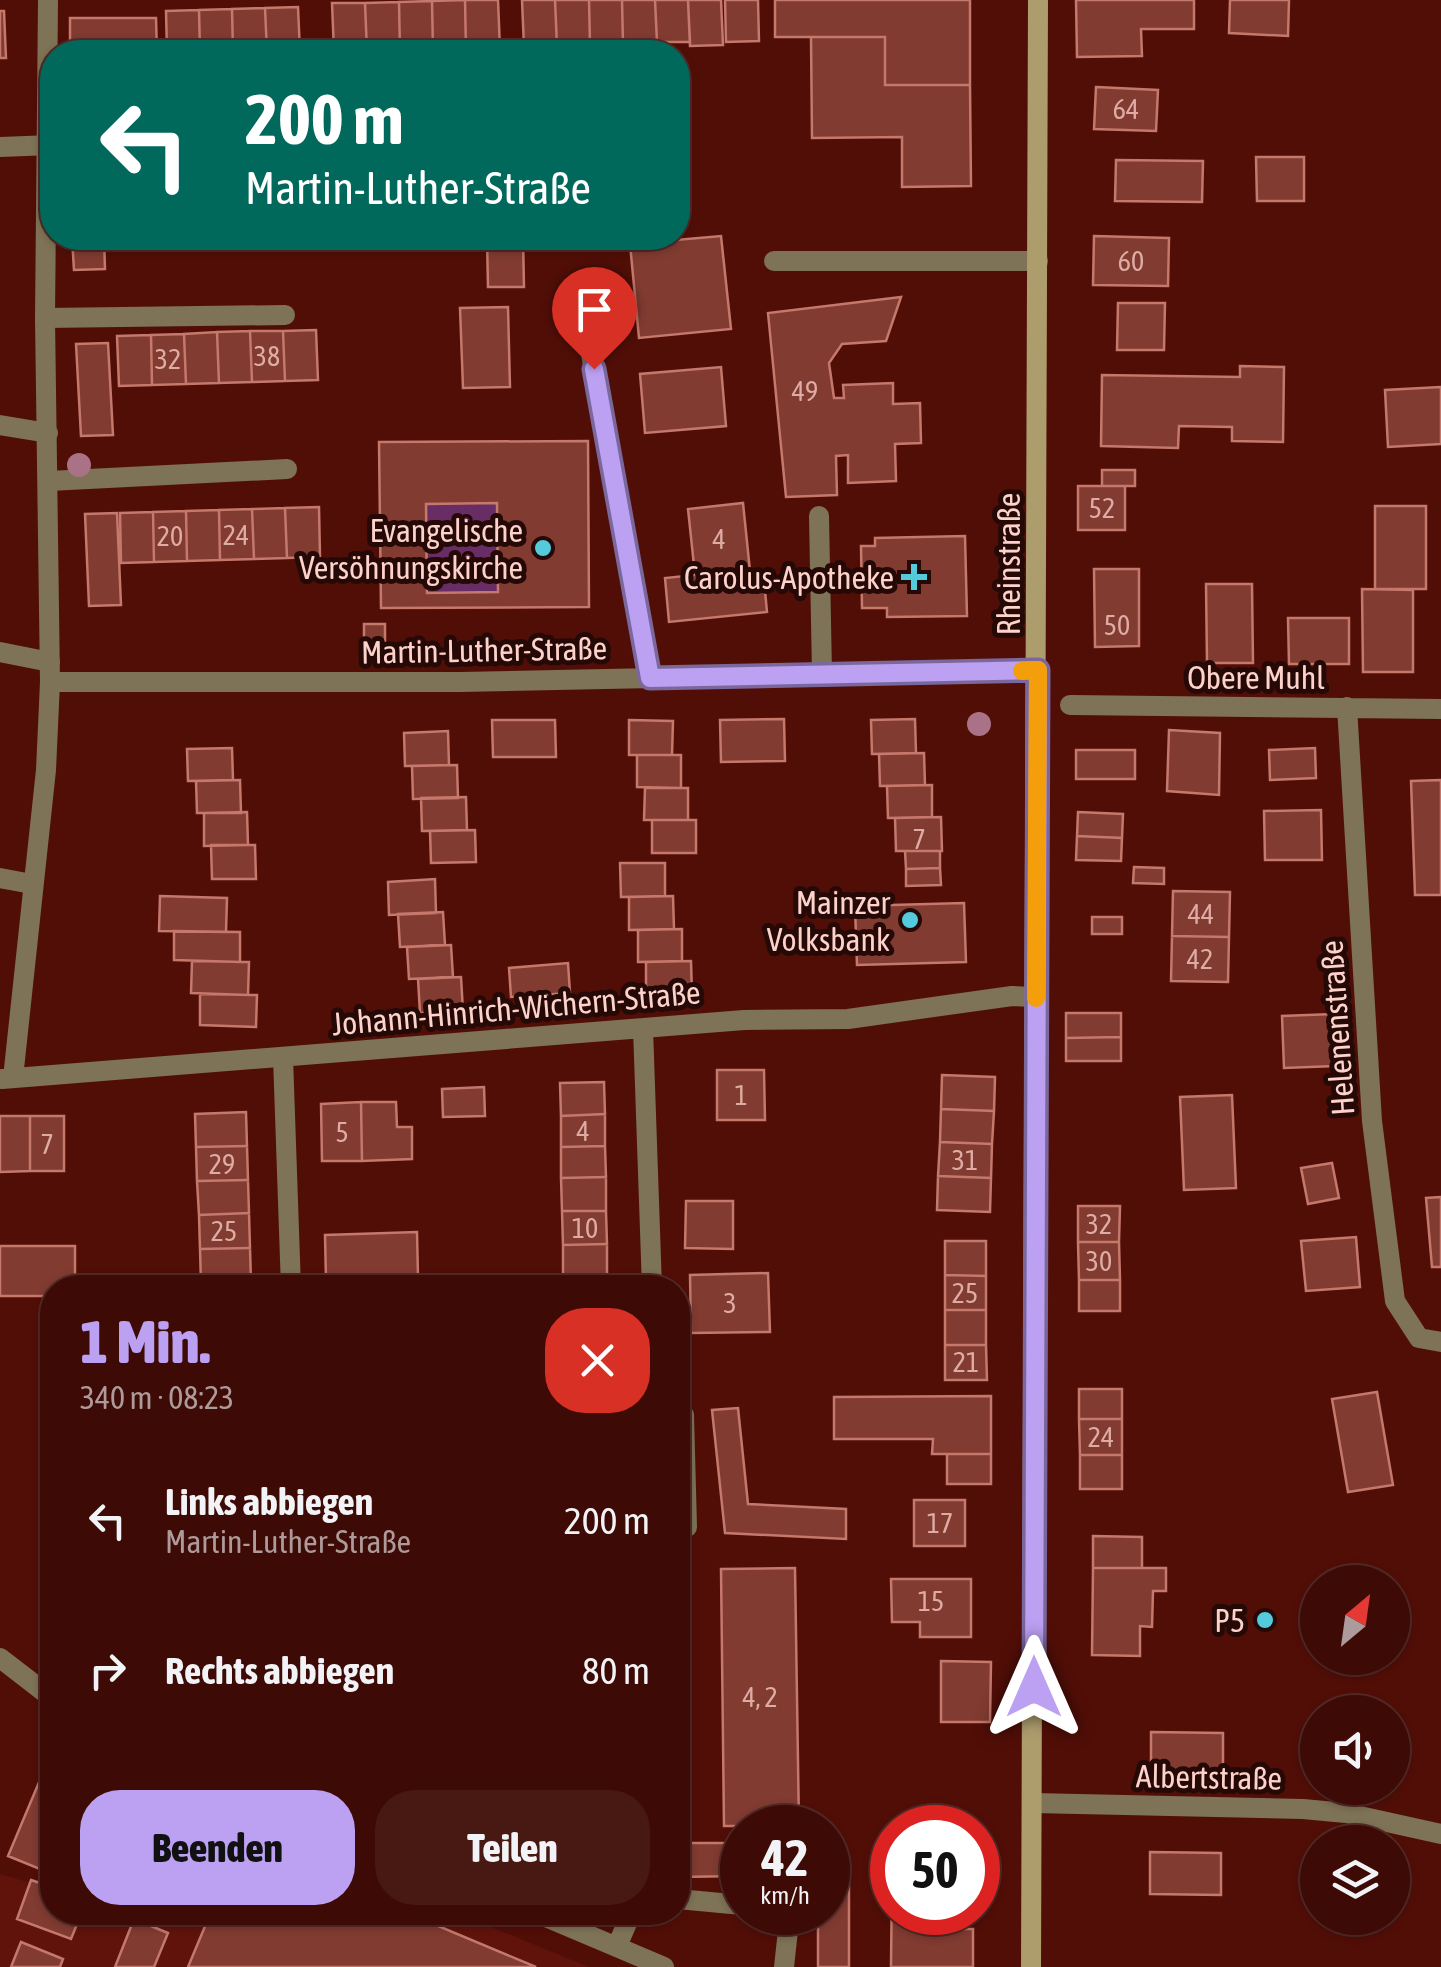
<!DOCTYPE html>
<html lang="de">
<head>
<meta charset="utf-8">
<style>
  body { margin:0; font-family:"Asap Condensed",sans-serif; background:#481813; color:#f1f3f6; height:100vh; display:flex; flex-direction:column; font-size:38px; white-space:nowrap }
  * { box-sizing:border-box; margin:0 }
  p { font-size:32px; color:#ad9a9a }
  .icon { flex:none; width:55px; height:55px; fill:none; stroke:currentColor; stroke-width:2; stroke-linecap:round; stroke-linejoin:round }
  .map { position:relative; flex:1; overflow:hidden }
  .drawer { position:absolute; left:40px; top:1275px; width:650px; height:650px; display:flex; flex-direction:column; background:#3d0a05; border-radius:40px; box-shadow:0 2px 8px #0004,0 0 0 2px #562b27 }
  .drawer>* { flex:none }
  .guide { position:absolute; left:40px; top:40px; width:650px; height:210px; border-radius:40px; box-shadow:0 2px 8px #0004,0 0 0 2px #562b27; background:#00695c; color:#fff; overflow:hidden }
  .needle { width:65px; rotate:29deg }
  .controls { position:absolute; left:1300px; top:1565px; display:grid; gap:20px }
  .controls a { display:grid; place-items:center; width:110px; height:110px; border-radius:50%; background:#3d0a05; box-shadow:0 2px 8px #0004,0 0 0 2px #562b27; font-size:50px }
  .speed { position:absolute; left:720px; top:1805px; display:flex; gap:20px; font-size:50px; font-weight:700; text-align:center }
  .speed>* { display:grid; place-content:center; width:130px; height:130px; border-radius:50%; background:#3d0a05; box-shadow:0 2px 8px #0004,0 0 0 2px #562b27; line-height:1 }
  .speed small { font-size:25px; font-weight:400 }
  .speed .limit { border:15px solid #d22; background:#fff; color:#111 }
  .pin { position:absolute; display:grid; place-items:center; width:85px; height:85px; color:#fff; margin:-102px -42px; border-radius:50% 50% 50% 0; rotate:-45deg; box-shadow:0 0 10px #0007 }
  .pin .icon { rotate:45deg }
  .me { position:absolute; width:110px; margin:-55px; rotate:0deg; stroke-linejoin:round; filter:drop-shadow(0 0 8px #0008) }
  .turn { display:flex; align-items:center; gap:35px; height:210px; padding:0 40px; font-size:45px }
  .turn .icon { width:130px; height:130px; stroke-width:2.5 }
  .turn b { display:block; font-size:70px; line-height:85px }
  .round { display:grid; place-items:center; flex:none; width:105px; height:105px; border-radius:40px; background:#481813 }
  .head { display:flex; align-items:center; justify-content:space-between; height:170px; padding:0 40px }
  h1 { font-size:60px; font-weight:800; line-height:75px; color:#bca0f2 }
  .action { display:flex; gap:20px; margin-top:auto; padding:20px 40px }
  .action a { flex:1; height:115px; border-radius:40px; background:#bca0f2; color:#111; font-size:40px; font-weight:800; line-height:115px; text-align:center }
  .action a+a { background:#481813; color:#f1f3f6 }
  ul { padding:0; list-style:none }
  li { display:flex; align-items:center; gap:30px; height:150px; padding:0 40px }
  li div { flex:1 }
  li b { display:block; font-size:38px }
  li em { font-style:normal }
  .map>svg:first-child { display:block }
  .built { fill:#5f130b }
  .green { fill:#692d65 }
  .building { fill:#813b31; stroke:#c5786c; stroke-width:2.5; fill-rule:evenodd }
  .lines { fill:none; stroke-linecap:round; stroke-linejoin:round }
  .lane { stroke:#7e7356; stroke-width:20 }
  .street { stroke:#7e7356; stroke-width:20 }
  .secondary { stroke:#ad9c6c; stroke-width:20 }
  .tree { fill:#aa7286 }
  .route-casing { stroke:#7a689d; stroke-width:25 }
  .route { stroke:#bca0f2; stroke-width:18 }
  .slow { stroke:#f59e0b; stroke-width:18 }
  .poi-dot { fill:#54cadd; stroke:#250906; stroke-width:4 }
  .labels { text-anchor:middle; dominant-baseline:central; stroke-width:10; stroke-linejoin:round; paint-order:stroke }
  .number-label { font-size:28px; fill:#deaca4 }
  .poi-label { font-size:32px; fill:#fdd2ca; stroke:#250906; text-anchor:end }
  .street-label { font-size:32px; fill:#fdd2ca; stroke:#250906 }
</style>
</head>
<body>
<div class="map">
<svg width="1441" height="1967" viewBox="0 0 1441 1967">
  <rect width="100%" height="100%" fill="#510e07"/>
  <path class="built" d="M0 1874 52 1889V1912L457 1913 589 1967H0Z"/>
  <path class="green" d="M497 503 498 592 427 593 426 504Z"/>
  <path class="building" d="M465 0H498L500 49 466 50Z
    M465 0 466 50 433 51 432 1Z
    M522 0H555L557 46 524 47Z
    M555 0H589L590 45 557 46Z
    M589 0H622L623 44 590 45Z
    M622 0H655L657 42 623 44Z
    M655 0H688L690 42H657Z
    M688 0H721L723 45 690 46Z
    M725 0H758L759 41 726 42Z
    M775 0H970V85H885V37H775Z
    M1076 0H1194V29H1141L1142 56 1077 57Z
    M1230 0H1289L1288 36 1229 33Z
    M432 1 433 51 400 52 399 2Z
    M399 2 400 52H367L365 3Z
    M332 3H365L367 52H334Z
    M298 7 300 52H267L265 8Z
    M265 8 267 52H233L232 9Z
    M232 9 233 52H200L199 10Z
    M199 10 200 52H167L166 11Z
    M0 11H4L6 58H0Z
    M70 18H156L157 52H70Z
    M811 37H885V85H970L971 186 902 187V137L812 138Z
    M1096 87 1158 90 1156 131 1094 129Z
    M687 123 690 202H678V124Z
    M1256 157H1304V201H1257Z
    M1116 160 1203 161 1202 202 1115 201Z
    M721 236 731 329 639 338 630 244Z
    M1094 236 1169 238 1168 286 1093 285Z
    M72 238H104L105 269 74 270Z
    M487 238H523L524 287H488Z
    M901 297 886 341 842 344 829 363 834 398H844L843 385 893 383V404L920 403 921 443 895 444 896 481 848 483V455L836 456 837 495 786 497 768 313Z
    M1118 303H1165L1164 350H1117Z
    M508 307 510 387 463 388 460 308Z
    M316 330 318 380 285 381 283 331Z
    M250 331H283L285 381 252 382Z
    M250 331 252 382 219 383 217 332Z
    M217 332 219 383 186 384 184 334Z
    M184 334 186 384 152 385 151 335Z
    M151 335 152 385 119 386 117 336Z
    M108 343 113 435 81 436 76 344Z
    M1240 366 1284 367 1283 442 1232 441V427L1179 426 1178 448 1101 446 1102 375 1240 377Z
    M721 367 726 426 645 433 640 374Z
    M1441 387V444L1388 447 1385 390Z
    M588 441 589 607 381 608 379 442ZM497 503 498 592 427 593 426 504Z
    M1102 470H1135V486H1102Z
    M1078 486H1125V530H1078Z
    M743 503 750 571 763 570 767 612 669 622 665 578 695 575 688 509Z
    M1375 506H1426V589H1375Z
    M319 507 320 557 287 558 285 508Z
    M285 508 287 558 254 559 252 509Z
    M252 509 254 559 220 560 219 510Z
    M219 510 220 560 187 561 186 511Z
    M186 511 187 561 154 562 153 512Z
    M153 512 154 562 121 563 120 513Z
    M117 513 121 605 89 606 85 514Z
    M965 536 967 616 887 617V608H862L861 546H875V538Z
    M1094 569H1139V646L1095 647Z
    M1206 584H1252L1253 663H1207Z
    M1362 589 1413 590V672H1363Z
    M1288 618H1349V664H1289Z
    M364 624H385V646H364Z
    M784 719 785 761 721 762 720 720Z
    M915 719 916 753 872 754 871 720Z
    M492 720H555L556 757H493Z
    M629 720 673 721 672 755H629Z
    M1169 730 1220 733 1219 795 1167 791Z
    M448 731 449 765 405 766 404 733Z
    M232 748 233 780 188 781 187 749Z
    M1315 748 1316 778 1270 780 1269 750Z
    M1076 750H1135V779H1076Z
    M924 753 925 785 880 786 879 754Z
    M637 755H681V788L637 787Z
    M457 765 458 798 413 799 412 766Z
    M240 780 241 813H197L196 781Z
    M1441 780V895H1415L1411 781Z
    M932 785V817L888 818 887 786Z
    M645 788H688V820H644Z
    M466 797 467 830 422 831 421 798Z
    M1321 810 1322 860H1265L1264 811Z
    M247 812 248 845 204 846V813Z
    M1078 812 1123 814 1122 838 1077 836Z
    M941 817 942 851H896L895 818Z
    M652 820H696V853H652Z
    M475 830 476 862 431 863 430 831Z
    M1077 836 1122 838 1121 861 1076 860Z
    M211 845H255L256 879H212Z
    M905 851H940V868L906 869Z
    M620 863H665V896L621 897Z
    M1134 867 1164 868V884L1133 883Z
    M940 868 941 885 906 886V869Z
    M435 879 436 913 389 915 388 882Z
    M1173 891 1230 892 1229 937 1172 936Z
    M160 896 227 898 226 932 159 931Z
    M673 896 674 929 629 930V897Z
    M964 903 966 962 857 965 855 906Z
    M443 912 445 945 400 947 398 914Z
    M1092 917H1122V934H1092Z
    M682 929V961L638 962V930Z
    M174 931 240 932V962L174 960Z
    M1172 936 1229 937 1228 982 1171 981Z
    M451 945 453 977 409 979 407 947Z
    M192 961 249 962 248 995 191 993Z
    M691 961 692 995 646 996V962Z
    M568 963 570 993 511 997 509 968Z
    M461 977 463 1011 420 1013 418 979Z
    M200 994 257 995 256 1027 200 1025Z
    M1066 1013H1121V1037L1066 1038Z
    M1333 1014 1335 1066 1284 1068 1282 1016Z
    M1121 1037V1061H1066V1038Z
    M717 1070H764L765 1120H717Z
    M942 1075 995 1077 994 1111 941 1109Z
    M604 1082 605 1114 561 1116 560 1083Z
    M484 1087 485 1116 443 1117 442 1089Z
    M1232 1095 1236 1188 1184 1190 1180 1097Z
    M361 1102 362 1161H322L321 1104Z
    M361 1102H396L397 1127H412V1159L362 1161Z
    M941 1109 994 1111 992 1144 940 1142Z
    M246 1112 247 1146 196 1147 195 1114Z
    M605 1114V1146L561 1147V1116Z
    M0 1116H30V1171L0 1172Z
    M30 1116H64V1171H30Z
    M940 1142 992 1144 991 1178 938 1176Z
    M247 1146 248 1180 197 1181 196 1147Z
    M605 1146 606 1177 561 1178V1147Z
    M1332 1163 1339 1198 1308 1204 1301 1168Z
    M938 1176 991 1178 990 1212 937 1210Z
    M606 1177V1211H562L561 1178Z
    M248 1180 249 1213 199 1215 197 1181Z
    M1441 1197V1267H1432L1426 1198Z
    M686 1201H733V1249L685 1248Z
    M1078 1206H1120L1119 1242H1078Z
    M562 1211H606L607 1244 563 1245Z
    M249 1213 250 1248 200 1249 199 1215Z
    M417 1232 418 1277 326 1280 325 1235Z
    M1356 1237 1360 1287 1306 1291 1301 1241Z
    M945 1241H986V1276L945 1275Z
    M1078 1242H1119L1120 1280H1079Z
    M607 1244V1276L563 1277V1245Z
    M0 1246H75V1288H52V1296H0Z
    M250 1248 251 1282 201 1283 200 1249Z
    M768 1273 770 1332 691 1333 690 1275Z
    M945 1275 986 1276V1310H945Z
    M607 1276V1288H564L563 1277Z
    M1079 1280H1120V1311H1079Z
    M251 1282 252 1288H201V1283Z
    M945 1310H986V1345H945Z
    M945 1345H986L987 1380H945Z
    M1079 1389H1122V1419H1079Z
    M1377 1392 1393 1485 1348 1492 1332 1399Z
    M991 1396V1454H932L933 1439H834V1397Z
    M738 1408 748 1504 846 1509V1539L725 1533 712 1410Z
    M1079 1419H1122V1455H1080Z
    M947 1454H991V1484H947Z
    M1080 1455H1122V1489H1080Z
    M914 1500H965V1546H914Z
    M1093 1536 1142 1537V1568H1093Z
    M795 1568 799 1826H724L721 1569Z
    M1093 1568H1166V1591H1153L1152 1627 1140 1626V1656L1092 1655Z
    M891 1579H971V1637H920V1622H892Z
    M941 1661 991 1662 990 1722H941Z
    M1151 1732 1223 1733V1777L1151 1776Z
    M45 1768 52 1771V1874L8 1856Z
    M678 1843H742V1876L678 1877Z
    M1150 1852 1221 1853V1895L1150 1894Z
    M892 1876V1912H958V1929H973V1967H891Z
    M31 1880 52 1887V1912H82L71 1939 17 1919Z
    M849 1882V1967H818V1912H828V1883Z
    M211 1912H405L536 1967H188Z
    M134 1919 168 1933 154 1967H115Z
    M21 1942 63 1959 60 1967H11Z"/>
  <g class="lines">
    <path class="lane" d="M0 147 52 145
      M774 261H1038
      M45 318 285 315
      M0 425 48 433
      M49 481 287 469
      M819 516 822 674
      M0 652 50 662
      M0 878 32 884
      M678 1406 684 1415 687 1527
      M678 1899 742 1905
      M617 1946 632 1912
      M784 1967 790 1912"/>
    <path class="street" d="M580 292 649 678
      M50 682H460L1038 670
      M1070 705 1441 709
      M1347 707 1372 1121 1395 1301 1419 1338 1441 1342
      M643 1028 652 1288
      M283 1057 291 1288
      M13 1078 46 770 50 682 45 318 48 0
      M2 1079 744 1020 848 1019 1012 996 1036 997
      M0 1658 52 1698
      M1033 1803 1303 1809 1346 1813 1441 1834
      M534 1912 664 1967"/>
    <path class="secondary" d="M1031 1967 1038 0"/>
  </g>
  <g class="tree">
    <circle cx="79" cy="465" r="12"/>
    <circle cx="979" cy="724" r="12"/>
  </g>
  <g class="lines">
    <defs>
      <path id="route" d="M594 369 650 678 1038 670 1034 1687"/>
    </defs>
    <use href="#route" class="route-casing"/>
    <use href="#route" class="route"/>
    <path class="slow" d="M1022 671 1038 670 1036 998"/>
  </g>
  <g class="poi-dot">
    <circle cx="543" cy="548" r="10"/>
    <path d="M909 562h10v10h10v10h-10v10h-10v-10h-10v-10h10z"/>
    <circle cx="910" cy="920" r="10"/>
    <circle cx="1265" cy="1620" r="10"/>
  </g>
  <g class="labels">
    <g class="number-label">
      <text x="1126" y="109">64</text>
      <text x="1131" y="261">60</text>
      <text x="267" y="356">38</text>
      <text x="168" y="359">32</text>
      <text x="805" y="391">49</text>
      <text x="1102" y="508">52</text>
      <text x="236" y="535">24</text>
      <text x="170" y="536">20</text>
      <text x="719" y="539">4</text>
      <text x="1117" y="625">50</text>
      <text x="919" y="839">7</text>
      <text x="1201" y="914">44</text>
      <text x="1200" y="959">42</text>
      <text x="741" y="1095">1</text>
      <text x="583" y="1131">4</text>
      <text x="342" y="1132">5</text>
      <text x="47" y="1144">7</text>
      <text x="965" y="1160">31</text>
      <text x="222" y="1164">29</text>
      <text x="1099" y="1224">32</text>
      <text x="585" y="1228">10</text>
      <text x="224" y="1231">25</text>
      <text x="1099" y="1261">30</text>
      <text x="965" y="1293">25</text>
      <text x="730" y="1303">3</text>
      <text x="966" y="1362">21</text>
      <text x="1101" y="1437">24</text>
      <text x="940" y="1523">17</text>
      <text x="931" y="1601">15</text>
      <text x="760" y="1697">4, 2</text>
    </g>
    <g class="poi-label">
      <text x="523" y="530">Evangelische<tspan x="523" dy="37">Versöhnungskirche</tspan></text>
      <text x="894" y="577">Carolus-Apotheke</text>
      <text x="890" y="902">Mainzer<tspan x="890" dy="37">Volksbank</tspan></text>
      <text x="1245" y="1620">P5</text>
    </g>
    <g class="street-label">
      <text transform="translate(1008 564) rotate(-90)">Rheinstraße</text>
      <text transform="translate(484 650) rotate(-1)">Martin-Luther-Straße</text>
      <text x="1256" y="677">Obere Muhl</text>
      <text transform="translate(516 1008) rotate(-5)">Johann-Hinrich-Wichern-Straße</text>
      <text transform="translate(1337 1028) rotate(-94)">Helenenstraße</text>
      <text transform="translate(1209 1777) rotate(1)">Albertstraße</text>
    </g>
  </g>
</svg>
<div class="controls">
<a><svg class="needle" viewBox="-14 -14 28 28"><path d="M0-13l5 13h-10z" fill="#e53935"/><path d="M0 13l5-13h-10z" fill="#ad9a9a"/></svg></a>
<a><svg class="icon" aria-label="sound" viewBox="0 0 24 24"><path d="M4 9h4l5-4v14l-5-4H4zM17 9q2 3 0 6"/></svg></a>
<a><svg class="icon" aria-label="layers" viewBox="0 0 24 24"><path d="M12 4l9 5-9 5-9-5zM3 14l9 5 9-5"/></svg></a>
</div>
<div class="speed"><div>42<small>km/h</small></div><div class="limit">50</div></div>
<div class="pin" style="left:594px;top:369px;background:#d93025"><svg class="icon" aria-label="arrive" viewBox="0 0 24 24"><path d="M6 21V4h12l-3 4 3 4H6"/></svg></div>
<svg class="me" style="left:1034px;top:1687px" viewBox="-20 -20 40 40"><path d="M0-17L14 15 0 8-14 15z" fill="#bca0f2" stroke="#fff" stroke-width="4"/></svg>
<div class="guide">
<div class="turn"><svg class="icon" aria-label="left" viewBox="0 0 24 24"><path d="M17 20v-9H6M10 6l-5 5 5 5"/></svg><div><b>200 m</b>Martin-Luther-Straße</div></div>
</div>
<section class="drawer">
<div class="head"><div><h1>1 Min.</h1><p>340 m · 08:23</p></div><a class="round" style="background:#d93025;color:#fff"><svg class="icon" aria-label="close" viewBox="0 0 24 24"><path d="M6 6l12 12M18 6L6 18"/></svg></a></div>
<ul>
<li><svg class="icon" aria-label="left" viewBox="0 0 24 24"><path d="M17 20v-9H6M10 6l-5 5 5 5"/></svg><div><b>Links abbiegen</b><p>Martin-Luther-Straße</p></div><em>200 m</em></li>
<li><svg class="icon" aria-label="right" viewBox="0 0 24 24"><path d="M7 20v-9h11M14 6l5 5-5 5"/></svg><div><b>Rechts abbiegen</b></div><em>80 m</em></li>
</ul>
<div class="action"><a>Beenden</a><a>Teilen</a></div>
</section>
</div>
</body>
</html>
